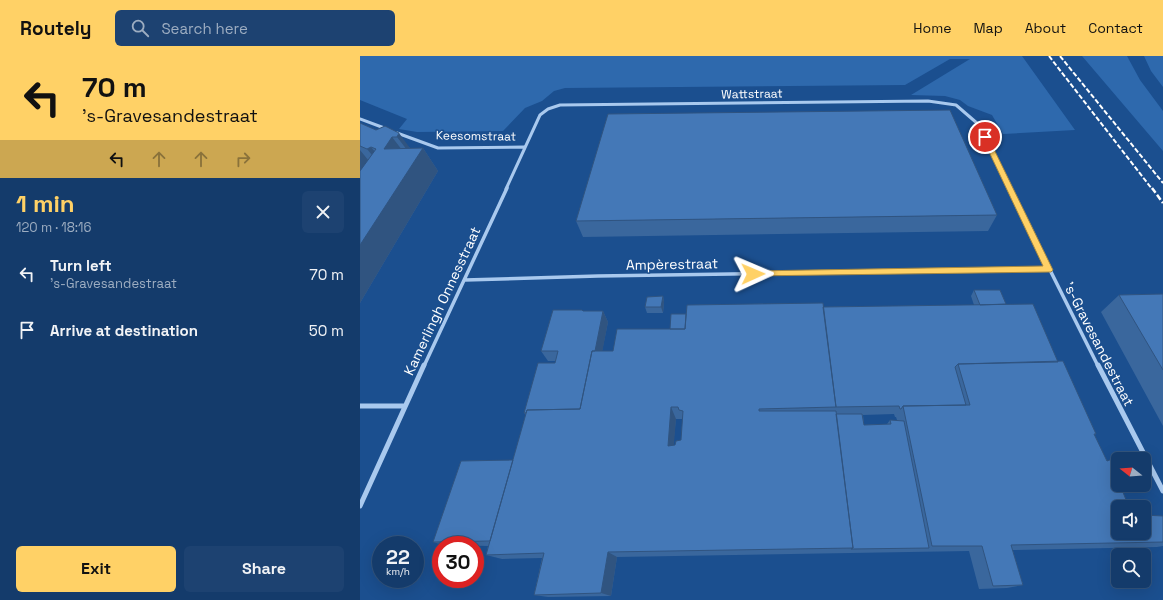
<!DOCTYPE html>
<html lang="en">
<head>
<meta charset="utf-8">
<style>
  body { margin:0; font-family:"Space Grotesk",sans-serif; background:#1d4271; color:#f1f3f6; height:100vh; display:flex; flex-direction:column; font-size:15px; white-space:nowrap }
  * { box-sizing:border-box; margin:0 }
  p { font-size:13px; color:#9dadc1 }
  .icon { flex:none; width:22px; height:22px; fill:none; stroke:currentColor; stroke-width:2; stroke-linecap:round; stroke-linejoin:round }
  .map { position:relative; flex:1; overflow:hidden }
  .drawer { display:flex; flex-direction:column; background:#143b6b; width:360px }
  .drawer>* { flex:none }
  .top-card { background:#ffd166; color:#111; overflow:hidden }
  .needle { width:26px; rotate:287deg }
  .controls { position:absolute; left:751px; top:396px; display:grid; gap:8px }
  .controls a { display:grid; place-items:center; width:40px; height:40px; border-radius:6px; background:#143b6b; box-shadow:0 4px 16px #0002,0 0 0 1px #33557e; font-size:20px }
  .speed { position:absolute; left:12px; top:480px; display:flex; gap:8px; font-size:20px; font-weight:700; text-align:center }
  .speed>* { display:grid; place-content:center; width:52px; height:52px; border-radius:50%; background:#143b6b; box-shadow:0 4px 16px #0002,0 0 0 1px #33557e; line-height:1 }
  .speed small { font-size:10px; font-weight:400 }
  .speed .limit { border:6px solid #d22; background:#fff; color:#111 }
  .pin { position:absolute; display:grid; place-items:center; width:34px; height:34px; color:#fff; margin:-17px; border:2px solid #fff; border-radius:50%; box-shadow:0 1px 4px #0007 }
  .me { position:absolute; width:44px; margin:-22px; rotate:89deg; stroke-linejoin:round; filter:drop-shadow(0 0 3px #0008) }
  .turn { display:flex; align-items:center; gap:14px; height:84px; padding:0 16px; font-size:18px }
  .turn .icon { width:52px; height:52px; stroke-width:2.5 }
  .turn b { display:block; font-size:28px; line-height:34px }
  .lanes { display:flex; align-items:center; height:38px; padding:0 16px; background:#0003; justify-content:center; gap:20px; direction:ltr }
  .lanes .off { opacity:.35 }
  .round { display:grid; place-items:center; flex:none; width:42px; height:42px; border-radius:6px; background:#1d4271 }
  .summary { display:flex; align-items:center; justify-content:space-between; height:68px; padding:0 16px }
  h1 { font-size:24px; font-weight:600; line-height:30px; color:#ffd166 }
  .button { display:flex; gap:8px; margin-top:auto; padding:8px 16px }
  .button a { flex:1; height:46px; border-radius:6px; background:#ffd166; color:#111; font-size:16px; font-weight:600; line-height:46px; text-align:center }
  .button a+a { background:#1d4271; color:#f1f3f6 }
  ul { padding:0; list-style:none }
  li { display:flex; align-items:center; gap:12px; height:56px; padding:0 16px }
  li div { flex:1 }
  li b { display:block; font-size:15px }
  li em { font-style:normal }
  header { display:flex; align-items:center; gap:24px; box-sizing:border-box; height:56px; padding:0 20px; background:#ffd166; color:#111 }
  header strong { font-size:19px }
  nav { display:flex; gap:22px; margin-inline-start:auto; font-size:14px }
  .search { width:280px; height:36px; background:#1d4271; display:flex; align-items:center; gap:10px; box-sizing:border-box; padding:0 14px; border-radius:6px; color:#9dadc1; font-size:15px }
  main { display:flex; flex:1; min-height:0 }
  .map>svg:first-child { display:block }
  .green { fill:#2e69ad }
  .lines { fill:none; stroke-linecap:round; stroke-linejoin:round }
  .street-far2 { stroke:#a9c9ee; stroke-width:3 }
  .street-far1 { stroke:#a9c9ee; stroke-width:3.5 }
  .street { stroke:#a9c9ee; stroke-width:5 }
  .rail-far1 { stroke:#fff; stroke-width:2; stroke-dasharray:5 2; stroke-linecap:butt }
  .rail { stroke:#fff; stroke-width:2.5; stroke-dasharray:6 2.5; stroke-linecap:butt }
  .wall { fill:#3a679d; fill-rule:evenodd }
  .shaded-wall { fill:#305480 }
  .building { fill:#4478b7; stroke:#305480; fill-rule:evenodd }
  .route { fill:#ffd166; stroke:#a68842 }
  .labels { text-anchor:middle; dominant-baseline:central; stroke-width:3; stroke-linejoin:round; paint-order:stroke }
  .far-street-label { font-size:12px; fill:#fff; stroke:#1b4f8f }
  .street-label { font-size:14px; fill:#fff; stroke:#1b4f8f }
</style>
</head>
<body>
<header>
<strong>Routely</strong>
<div class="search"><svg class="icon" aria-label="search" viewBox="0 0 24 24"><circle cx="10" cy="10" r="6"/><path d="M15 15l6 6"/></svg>Search here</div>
<nav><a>Home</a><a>Map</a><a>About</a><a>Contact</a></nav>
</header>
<main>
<section class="drawer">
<div class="top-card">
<div class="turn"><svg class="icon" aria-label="left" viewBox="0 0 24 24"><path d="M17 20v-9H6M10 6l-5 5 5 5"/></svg><div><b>70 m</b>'s-Gravesandestraat</div></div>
<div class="lanes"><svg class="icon" aria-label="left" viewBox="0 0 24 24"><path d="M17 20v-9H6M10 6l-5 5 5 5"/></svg><svg class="icon off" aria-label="ahead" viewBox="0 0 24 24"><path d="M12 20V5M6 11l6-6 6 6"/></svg><svg class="icon off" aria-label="ahead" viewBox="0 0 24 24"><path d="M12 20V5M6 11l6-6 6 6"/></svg><svg class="icon off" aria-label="right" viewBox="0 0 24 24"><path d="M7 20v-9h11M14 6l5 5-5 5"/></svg></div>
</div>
<div class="summary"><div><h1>1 min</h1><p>120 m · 18:16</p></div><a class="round"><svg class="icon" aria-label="close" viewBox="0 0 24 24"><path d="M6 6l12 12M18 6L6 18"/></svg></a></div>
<ul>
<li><svg class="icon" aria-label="left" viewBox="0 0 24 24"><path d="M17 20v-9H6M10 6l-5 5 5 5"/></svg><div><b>Turn left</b><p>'s-Gravesandestraat</p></div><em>70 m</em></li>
<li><svg class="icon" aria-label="arrive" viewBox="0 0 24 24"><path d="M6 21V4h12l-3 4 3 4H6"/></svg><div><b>Arrive at destination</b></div><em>50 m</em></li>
</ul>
<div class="button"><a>Exit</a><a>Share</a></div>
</section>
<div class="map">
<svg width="803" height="544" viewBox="0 0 803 544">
  <rect width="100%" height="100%" fill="#1b4f8f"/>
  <path class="green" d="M0 0H662L715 74 643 78 632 59 608 50 600 44 585 40 551 39 610 3H590L545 29 205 32 194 35 182 45 165 52 143 75 57 76 39 73 47 63 0 44Z
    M722 0H767L780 24 803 55V95Z
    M784 0H803V31L791 15Z"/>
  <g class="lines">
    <path class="street-far2" d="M0 63 27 73
      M37 77 78 92 164 91
      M146 133 180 59 188 53 200 49 568 45 596 49 618 68 649 133"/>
    <path class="street-far1" d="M649 132 738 310
      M105 224 238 220 688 213
      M64 310 147 132"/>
    <path class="street" d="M738 309 803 435
      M0 350H44
      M0 450 64 309"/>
    <path class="rail-far1" d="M689 0 792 133
      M700 0 803 127"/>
    <path class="rail" d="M792 132 803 147"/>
  </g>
  <path class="wall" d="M0 67 16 74 25 70 50 92H63L78 115 0 247Z
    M637 159 628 175 223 181 216 165Z
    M614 234 646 248 698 306 736 378 734 379 747 405 758 403V423H757L758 477 803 460V490L797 491 652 494 663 529 647 532 619 533 609 495 257 501 251 540 188 541 174 539 182 502 142 503 126 499 128 490 83 489 73 486 153 404 166 359 164 357 195 307V305H188L181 295 223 255H243L248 266 242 295H253L310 273 326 258 463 251 614 249 611 240ZM534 358 535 361H536L537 364H530L527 368 504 369 503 359ZM316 363H322L323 365 321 384 315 389 313 390Z
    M803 238V370L741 256 759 239Z
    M303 240 304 246 303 257H287L285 251Z"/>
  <path class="shaded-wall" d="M39 77 55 99 54 103 37 81Z
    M32 81 49 103 24 93Z
    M11 91 29 113 25 115 7 93Z
    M63 92 78 115 0 247V189Z
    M0 94 13 110 0 118Z
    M303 240 304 246 303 257 301 251Z
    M243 255 248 266 229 365 223 356Z
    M311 351 316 363 313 400 308 390Z
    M248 496 257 501 251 540 241 537Z"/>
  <path class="building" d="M590 54 637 159 216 165 248 58Z
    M0 67 16 74 25 70 39 77 37 81H32L24 93 63 92 0 189V115L16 93 11 91 7 93 0 90Z
    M614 234H640L646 248 620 249Z
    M803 238V314L759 239Z
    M303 240 301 251H285L287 241Z
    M463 247 476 351 399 353V355H476L493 492 248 496 241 537 174 539 184 497 126 499 167 354 220 353 232 295H253L257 273H325L327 249ZM311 351H318L319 354 323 355 321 384 316 385 315 389 308 390Z
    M673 248 698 306 598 308 595 311 606 349 543 350 541 353H540L539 350 476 351 463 251Z
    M193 254H222L223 255H243L235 295H232L220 353 167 354 166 357H164L178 307H195L198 295H181Z
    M311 258H326L325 273H310Z
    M703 305 736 378H734L747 405 755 402 777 401 778 403H758V415H754L758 425V429H760L769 451H758V477H784V459L803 460V486L651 489 663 529 633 530 622 490H572L543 350 610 349 598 308Z
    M476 358H502L504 369 531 368 530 364 544 365 569 492 491 493 493 492Z
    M153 404 130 485 73 486 101 405Z"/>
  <path class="route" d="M623 79 628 81 693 214 691 216 390 220 389 218 393 215 683 210 622 81Z"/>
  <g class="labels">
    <g class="far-street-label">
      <text transform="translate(392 38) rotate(-1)">Wattstraat</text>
      <text transform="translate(116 80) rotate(1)">Keesomstraat</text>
    </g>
    <g class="street-label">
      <text transform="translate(312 208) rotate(-1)">Ampèrestraat</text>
      <text transform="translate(82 245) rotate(-65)">Kamerlingh Onnesstraat</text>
      <text transform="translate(739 288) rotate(63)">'s-Gravesandestraat</text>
    </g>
  </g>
</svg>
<div class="controls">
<a><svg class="needle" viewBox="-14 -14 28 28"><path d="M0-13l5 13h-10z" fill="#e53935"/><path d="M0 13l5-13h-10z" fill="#9dadc1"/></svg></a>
<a><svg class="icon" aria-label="sound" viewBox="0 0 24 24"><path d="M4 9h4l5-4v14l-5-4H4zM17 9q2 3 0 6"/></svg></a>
<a><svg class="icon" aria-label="search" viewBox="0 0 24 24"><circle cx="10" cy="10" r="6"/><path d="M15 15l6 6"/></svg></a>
</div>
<div class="speed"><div>22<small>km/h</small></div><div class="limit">30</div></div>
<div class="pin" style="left:625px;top:81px;background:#d93025"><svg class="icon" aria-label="arrive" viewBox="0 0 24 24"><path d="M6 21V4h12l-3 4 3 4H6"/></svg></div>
<svg class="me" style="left:393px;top:218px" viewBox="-20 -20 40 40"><path d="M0-17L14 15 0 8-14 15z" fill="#ffd166" stroke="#fff" stroke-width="4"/></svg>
</div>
</main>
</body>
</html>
